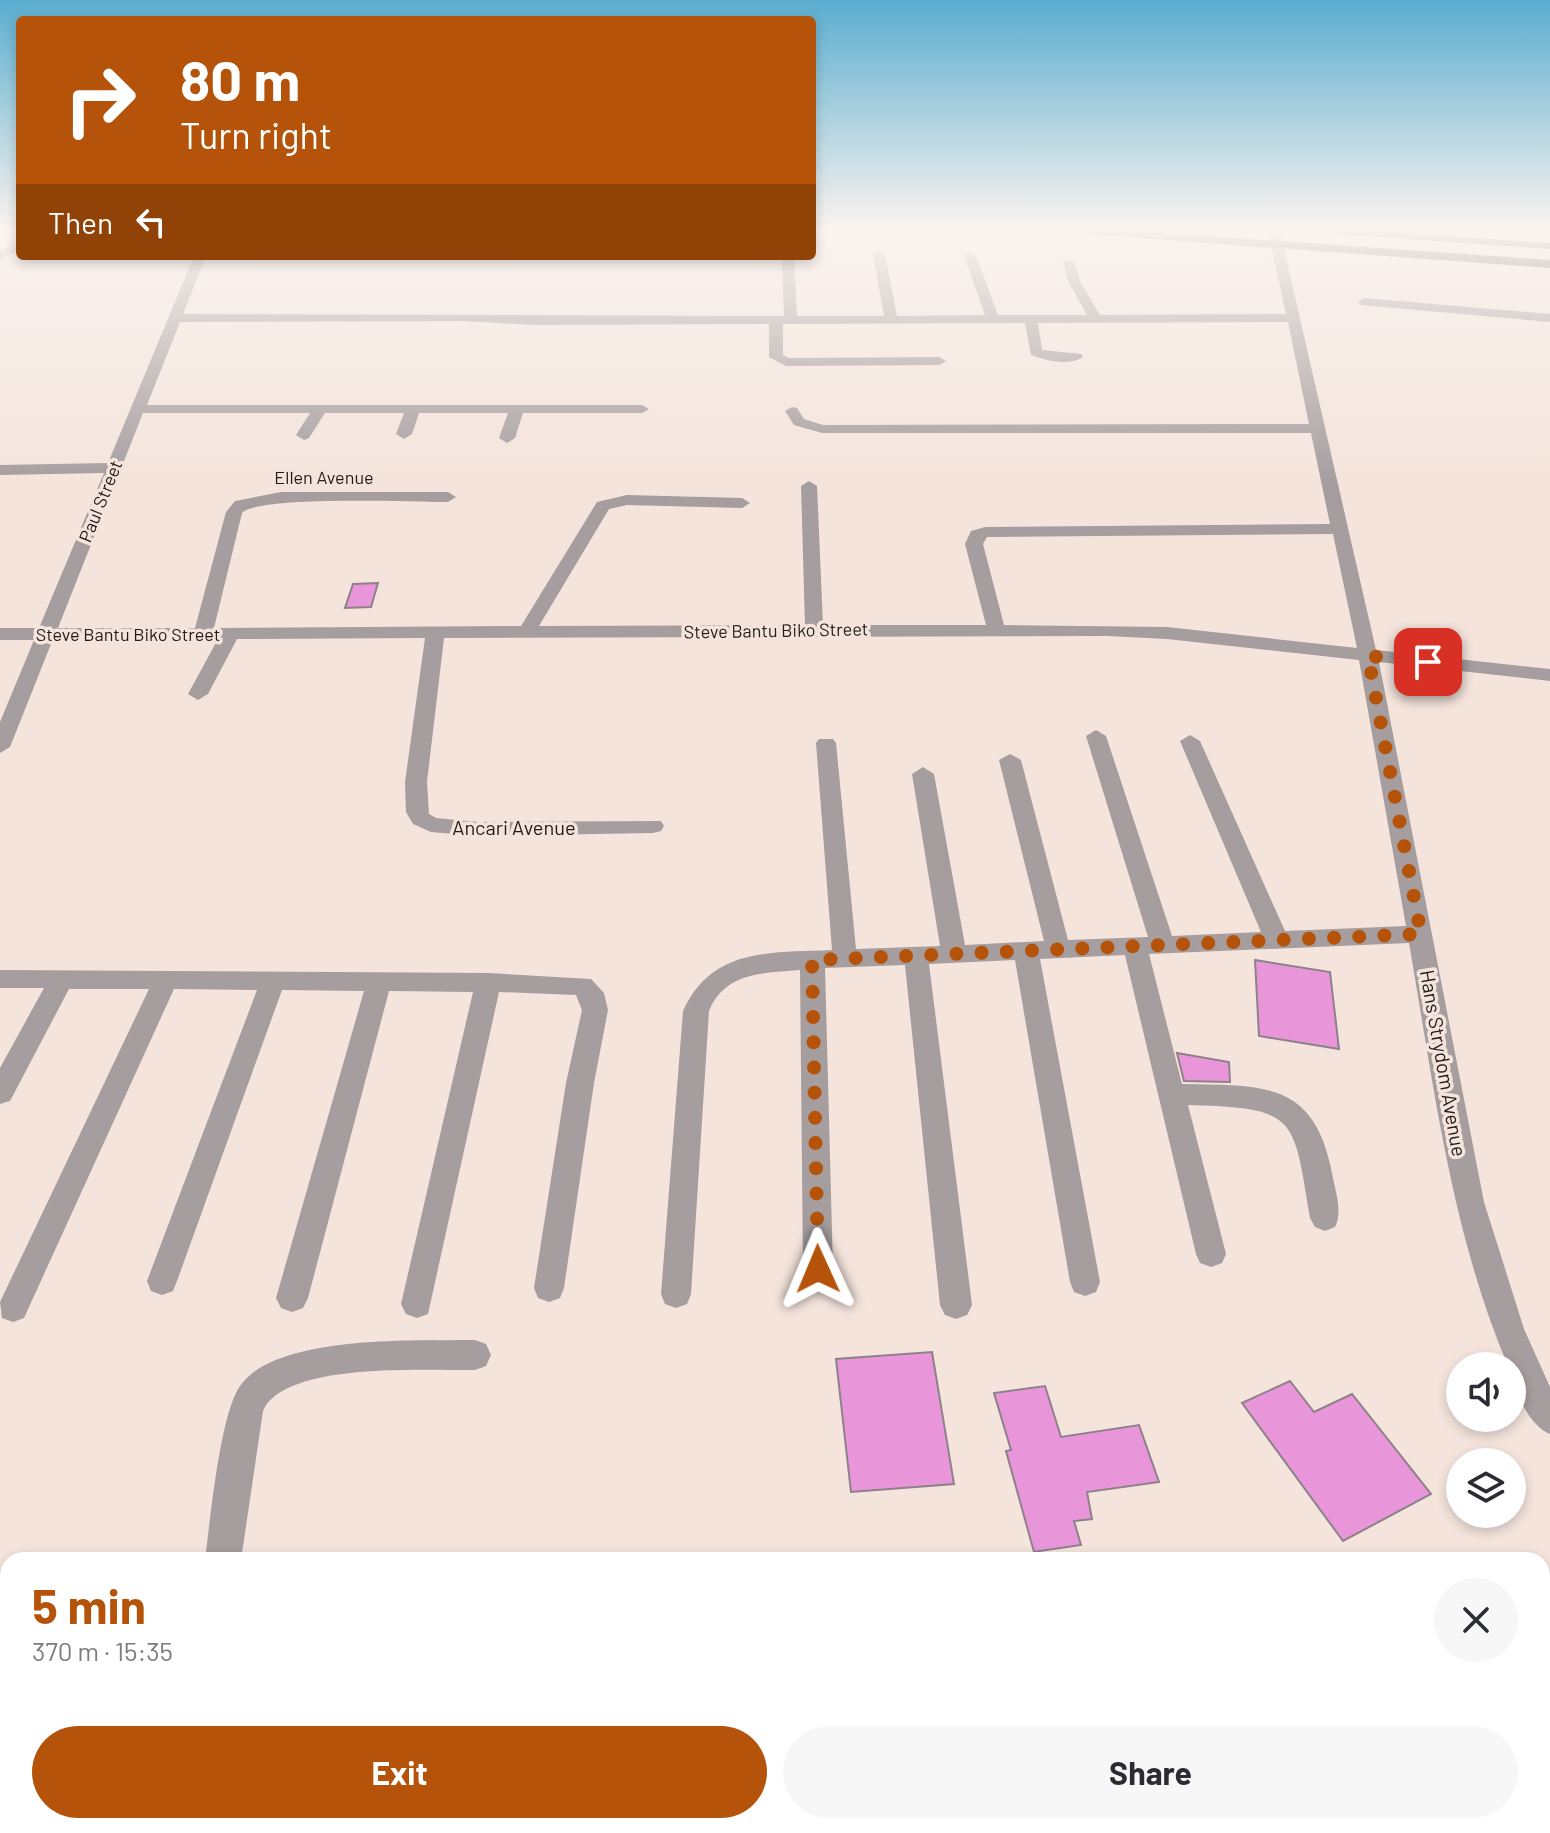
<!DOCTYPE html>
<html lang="en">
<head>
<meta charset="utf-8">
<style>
  body { margin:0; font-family:Barlow,sans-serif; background:#f7f7f7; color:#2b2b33; height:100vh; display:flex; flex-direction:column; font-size:30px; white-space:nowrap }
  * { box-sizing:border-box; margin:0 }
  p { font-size:26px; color:#7c7c81 }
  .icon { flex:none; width:44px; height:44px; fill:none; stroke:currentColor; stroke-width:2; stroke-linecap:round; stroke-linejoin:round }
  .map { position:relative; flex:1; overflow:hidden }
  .details { position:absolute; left:0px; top:1552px; width:1550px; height:282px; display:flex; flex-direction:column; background:#fff; border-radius:24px 24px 0 0; box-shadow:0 4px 12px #0003 }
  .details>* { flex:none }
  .guide { position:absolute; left:16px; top:16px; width:800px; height:244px; border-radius:8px; box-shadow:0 4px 12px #0003; background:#b45309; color:#fff; overflow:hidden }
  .fabs { position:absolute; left:1446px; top:1352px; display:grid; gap:16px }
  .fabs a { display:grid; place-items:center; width:80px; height:80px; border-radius:50%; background:#fff; box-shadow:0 4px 12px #0003; font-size:40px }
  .pin { position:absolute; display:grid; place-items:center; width:68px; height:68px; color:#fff; margin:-34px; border-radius:16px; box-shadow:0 4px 12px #0006 }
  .me { position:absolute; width:88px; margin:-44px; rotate:359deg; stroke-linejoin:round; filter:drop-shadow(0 0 6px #0008) }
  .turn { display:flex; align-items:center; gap:28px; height:168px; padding:0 32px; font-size:36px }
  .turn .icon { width:104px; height:104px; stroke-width:2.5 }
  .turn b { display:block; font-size:56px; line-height:68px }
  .then { display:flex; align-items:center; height:76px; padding:0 32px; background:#0003; gap:16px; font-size:30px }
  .round { display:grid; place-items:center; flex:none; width:84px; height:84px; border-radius:42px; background:#f7f7f7 }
  .overview { display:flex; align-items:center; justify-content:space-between; height:136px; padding:0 32px }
  h1 { font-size:48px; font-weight:700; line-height:60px; color:#b45309 }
  .action { display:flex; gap:16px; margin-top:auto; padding:16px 32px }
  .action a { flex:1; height:92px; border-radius:48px; background:#b45309; color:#fff; font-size:32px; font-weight:700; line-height:92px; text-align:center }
  .action a+a { background:#f7f7f7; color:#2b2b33 }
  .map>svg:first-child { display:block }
  .building { fill:#e896d9; stroke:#8d818a; stroke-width:2 }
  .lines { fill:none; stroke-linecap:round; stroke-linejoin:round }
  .minor { fill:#a59d9e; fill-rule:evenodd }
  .highway { fill:#594a4c; fill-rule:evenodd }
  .route { stroke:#b45309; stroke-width:14; stroke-dasharray:0 25.2 }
  .labels { text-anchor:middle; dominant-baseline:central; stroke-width:7; stroke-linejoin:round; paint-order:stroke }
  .far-street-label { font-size:18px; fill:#221c1a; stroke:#f4e4dc }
  .street-label { font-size:20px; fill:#221c1a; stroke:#f4e4dc }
</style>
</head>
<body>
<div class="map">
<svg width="1550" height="1833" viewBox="0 0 1550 1833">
  <rect width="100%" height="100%" fill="#f4e4dc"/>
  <path class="building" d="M378 583 371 607 345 608 353 584Z
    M1255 960 1330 972 1339 1049 1259 1036Z
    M1177 1053 1229 1062 1230 1082 1184 1081Z
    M932 1352 954 1484 851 1492 836 1359Z
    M1290 1381 1314 1412 1352 1394 1431 1494 1343 1541 1242 1403Z
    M1045 1386 1061 1437 1139 1425 1159 1482 1087 1492 1092 1519 1074 1521 1081 1545 1034 1552 1006 1451 1011 1450 994 1393Z"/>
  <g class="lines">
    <path class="minor" d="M1267 227H1279L1376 650 1550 669V681L1379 662 1484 1202 1524 1329 1550 1387V1434C1529 1426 1512 1389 1512 1366H1508C1451 1232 1434 1086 1409 943L1149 954 1182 1084C1263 1086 1314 1080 1332 1173 1335 1190 1343 1212 1335 1227L1325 1231 1315 1227 1310 1218C1293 1116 1298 1108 1188 1105L1226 1254 1222 1263 1211 1267 1200 1263 1196 1254 1125 955 1040 959 1100 1282 1096 1292 1085 1296 1074 1292 1070 1282 1015 960 929 964 972 1305 967 1315 956 1319 945 1315 940 1305 905 965 825 968 833 1269 829 1279 818 1282 807 1279 803 1269 800 970C763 973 725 972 709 1011L691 1294 687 1304 676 1308 665 1304 661 1294 683 1011C712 947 770 953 832 950L816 743 819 739H833L836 743 856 949 940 946 912 774 923 767 934 774 965 945 1044 941 999 760 1010 754 1021 760 1068 940 1148 937 1086 736 1096 730 1106 736 1172 936 1261 932 1180 741 1190 735 1200 741 1285 931 1406 926 1359 660 1167 639 1107 636 444 638 427 782 429 814 436 818 478 822 661 821 664 826 661 831 653 833 478 836 431 832 413 824 406 812 405 782 425 638 237 639 208 694 198 700 188 694 218 639H53L10 747 0 753V722L34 640H0V628H39L104 473 0 475V465L108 463 194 256H206L183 314 784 316 782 256H794L797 316H884L873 254 879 250 885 254 897 316 985 315 964 256 970 252 976 256 998 315H1087L1068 281 1063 263 1069 259 1075 263 1080 281 1100 315 1286 314ZM463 321 534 325 769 324V357L786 366 939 365 946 361 939 357 788 358 783 355V324L1025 323 1031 355C1046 361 1070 366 1083 357L1081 354 1042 350 1038 323 1288 322 1309 424 823 425 804 419 797 408 792 407 785 411 794 425 822 433H1311L1330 524 985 527 971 531 965 544 986 625H823L817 486 809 481 801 486 805 625 539 626 609 509 627 505 742 508 750 503 742 498 627 495 597 502 521 626 214 628 242 513C258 495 416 502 448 502L456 497 448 492H281L235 501 226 512 195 628H58L143 413H310L296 435 304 440 309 438 325 413H404L396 434 404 439 412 434 419 413H508L499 438 507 443 515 438 523 413H642L649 409 642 405H147L180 322ZM1333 534 1357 648 1167 627 1004 625 983 544 987 537Z
      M20 241V249L0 260V251Z
      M1364 298 1550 314V322L1360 305 1358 302Z
      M0 970 488 973 591 979 604 993 608 1010 594 1083 564 1288 560 1298 549 1302 538 1298 534 1288 566 1083 582 1010 576 995 499 992 428 1314 417 1318 406 1314 401 1304 473 992 389 991 308 1298 303 1308 292 1312 281 1308 276 1298 364 991 282 990 177 1281 173 1291 162 1295 151 1291 147 1281 257 990 174 989 24 1318 13 1322 2 1318 0 1302 149 989H69L10 1101 0 1104V1068L44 988H0Z
      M475 1340 486 1344 491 1355 486 1366 475 1370C428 1371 285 1361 263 1411L241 1560H205C210 1522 220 1414 240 1386 276 1334 417 1341 475 1340Z
      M8 1620V1658L0 1659V1621Z
      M1542 1664H1550V1702H1542Z
      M172 1826H212L211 1833H171Z"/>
    <path class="highway" d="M1026 227H1083L1550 260V268L1031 230Z
      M1269 227H1327L1550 243V249L1274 230Z"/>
  </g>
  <linearGradient id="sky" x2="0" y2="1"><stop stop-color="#5aadd0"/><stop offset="0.47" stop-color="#faf3ef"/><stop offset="1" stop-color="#faf3ef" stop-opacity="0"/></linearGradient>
  <rect width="1550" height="484" fill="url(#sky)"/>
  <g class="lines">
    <path class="route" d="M818 1269 812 960 1421 934 1368 656 1428 662"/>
  </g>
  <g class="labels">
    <g class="far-street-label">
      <text x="324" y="477">Ellen Avenue</text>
      <text transform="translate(100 501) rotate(-68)">Paul Street</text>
      <text transform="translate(776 630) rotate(-1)">Steve Bantu Biko Street</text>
      <text x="128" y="634">Steve Bantu Biko Street</text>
    </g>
    <g class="street-label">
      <text x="514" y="827">Ancari Avenue</text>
      <text transform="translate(1444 1063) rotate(80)">Hans Strydom Avenue</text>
    </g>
  </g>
</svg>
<div class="fabs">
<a><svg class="icon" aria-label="sound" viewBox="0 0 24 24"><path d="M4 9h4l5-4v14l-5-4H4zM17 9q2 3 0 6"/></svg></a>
<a><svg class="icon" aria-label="layers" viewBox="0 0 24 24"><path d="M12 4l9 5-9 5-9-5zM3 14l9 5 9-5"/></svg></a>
</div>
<div class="pin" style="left:1428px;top:662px;background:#d93025"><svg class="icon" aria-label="arrive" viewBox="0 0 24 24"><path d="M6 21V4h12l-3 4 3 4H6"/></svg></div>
<svg class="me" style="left:818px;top:1269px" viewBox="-20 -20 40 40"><path d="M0-17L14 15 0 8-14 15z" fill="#b45309" stroke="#fff" stroke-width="4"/></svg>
<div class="guide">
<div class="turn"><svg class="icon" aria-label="right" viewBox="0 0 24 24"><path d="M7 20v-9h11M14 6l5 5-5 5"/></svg><div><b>80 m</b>Turn right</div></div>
<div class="then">Then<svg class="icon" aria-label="left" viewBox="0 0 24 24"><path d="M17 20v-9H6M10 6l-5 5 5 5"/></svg></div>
</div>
<section class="details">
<div class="overview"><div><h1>5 min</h1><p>370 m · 15:35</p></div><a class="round"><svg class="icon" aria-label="close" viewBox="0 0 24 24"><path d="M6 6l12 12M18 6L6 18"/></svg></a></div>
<div class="action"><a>Exit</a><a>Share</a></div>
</section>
</div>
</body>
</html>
